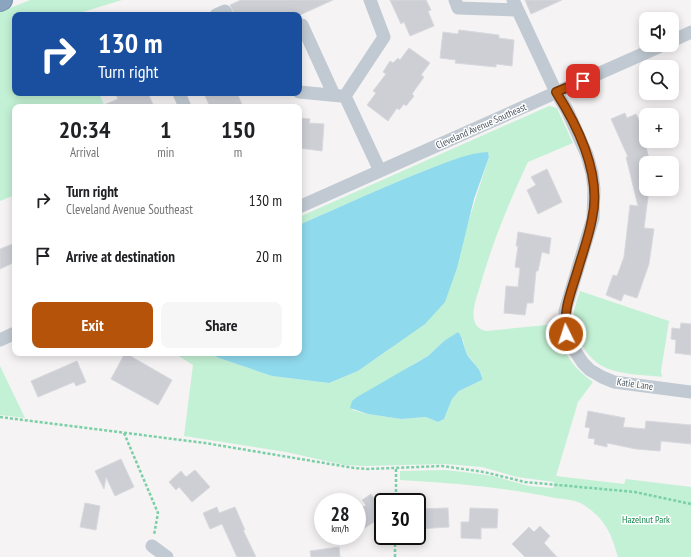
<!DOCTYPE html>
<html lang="en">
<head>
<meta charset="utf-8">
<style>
  body { margin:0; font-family:"PT Sans Narrow",sans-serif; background:#f6f6f6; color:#202124; height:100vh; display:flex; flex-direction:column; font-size:15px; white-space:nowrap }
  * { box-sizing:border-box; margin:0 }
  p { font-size:13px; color:#757577 }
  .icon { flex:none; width:22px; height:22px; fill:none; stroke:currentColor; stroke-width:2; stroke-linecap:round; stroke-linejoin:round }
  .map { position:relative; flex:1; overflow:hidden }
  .drawer { position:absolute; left:12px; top:104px; width:290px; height:252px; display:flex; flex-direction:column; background:#fff; border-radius:8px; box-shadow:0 2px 10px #0003 }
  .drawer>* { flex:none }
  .hud { position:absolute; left:12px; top:12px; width:290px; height:84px; border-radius:8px; box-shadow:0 2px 10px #0003; background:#1a4fa0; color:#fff; overflow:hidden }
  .buttons { position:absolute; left:639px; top:12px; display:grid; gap:8px }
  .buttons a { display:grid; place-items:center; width:40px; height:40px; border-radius:8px; background:#fff; box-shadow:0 2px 10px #0003; font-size:20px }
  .speed { position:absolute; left:314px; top:493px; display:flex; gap:8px; font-size:20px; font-weight:700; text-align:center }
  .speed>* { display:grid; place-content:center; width:52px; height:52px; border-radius:50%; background:#fff; box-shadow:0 2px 10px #0003; line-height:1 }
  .speed small { font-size:10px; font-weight:400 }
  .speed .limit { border:2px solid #111; border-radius:6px; background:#fff; color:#111 }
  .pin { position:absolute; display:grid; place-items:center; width:34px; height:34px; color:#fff; margin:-17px; border-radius:8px; box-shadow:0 2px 6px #0006 }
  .me { position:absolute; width:44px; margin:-22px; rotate:356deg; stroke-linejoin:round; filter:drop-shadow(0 0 3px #0008) }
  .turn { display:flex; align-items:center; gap:14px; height:84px; padding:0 20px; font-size:18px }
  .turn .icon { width:52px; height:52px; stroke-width:2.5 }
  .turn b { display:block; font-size:28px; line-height:34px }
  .eta { display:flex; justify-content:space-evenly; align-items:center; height:68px; text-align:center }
  .eta b { font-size:24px; font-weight:600; line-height:28px }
  .primary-button { display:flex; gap:8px; margin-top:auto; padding:8px 20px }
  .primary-button a { flex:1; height:46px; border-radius:8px; background:#b45309; color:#fff; font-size:16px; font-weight:600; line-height:46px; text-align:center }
  .primary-button a+a { background:#f6f6f6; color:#202124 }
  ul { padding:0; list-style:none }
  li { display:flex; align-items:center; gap:12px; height:56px; padding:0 20px }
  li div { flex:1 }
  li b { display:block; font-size:15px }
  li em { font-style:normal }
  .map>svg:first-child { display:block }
  .green { fill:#c3f1d5; fill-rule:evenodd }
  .water { fill:#90daee }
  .building { fill:#cdcfd5; stroke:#d7d9de }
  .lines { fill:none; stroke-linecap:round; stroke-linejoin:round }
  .highway-casing { stroke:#7690ad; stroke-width:22 }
  .path { stroke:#7ad0a6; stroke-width:2.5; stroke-dasharray:3 2; stroke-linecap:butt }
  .minor { stroke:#c1cad2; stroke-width:13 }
  .highway { stroke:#8ba5c1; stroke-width:20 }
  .route-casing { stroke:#753606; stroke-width:10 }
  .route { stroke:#b45309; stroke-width:7 }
  .labels { text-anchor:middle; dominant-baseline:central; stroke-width:3; stroke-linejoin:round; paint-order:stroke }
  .street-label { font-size:10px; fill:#4a5661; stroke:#fff }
  .park-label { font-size:10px; fill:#17864f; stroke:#fff }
</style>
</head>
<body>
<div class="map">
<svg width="691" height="557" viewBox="0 0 691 557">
  <rect width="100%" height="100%" fill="#f5f3f3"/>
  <path class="green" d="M30 0H122L73 15H15V93H99L104 105 101 107H15V195L0 201V12Z
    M549 106 557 108 573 143 528 162C509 202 492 244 480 286 477 296 472 309 474 319 475 326 479 329 486 331L557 324C559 349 573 368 593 382L578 402 556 476 624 484 626 479 691 487V557H618C611 533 606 520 584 505 577 500 563 499 555 498 503 487 452 483 400 480V471L445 470 472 473 493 476 529 486 553 488 554 482 517 477 482 467 445 464 364 466 344 465 286 452 184 436 193 365 174 353H209L219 358 272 376 329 383 358 371 391 348 465 232 489 157 488 153C467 153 448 162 429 169 385 186 342 206 299 225V217ZM463 339 465 351 482 374V380L459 391 452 399 444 419 438 422 426 417 401 419 368 414 352 410 415 363 428 356 444 341Z
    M580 291 669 321 661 371 662 377C646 375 628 375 612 370 589 364 572 336 574 312 575 305 578 298 580 291Z
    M0 366 25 418 0 415Z"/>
  <path class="water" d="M488 152 489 157 474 199 457 268 445 302 425 324 358 371 329 383 272 376 219 358 209 353H299V225C342 206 385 186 429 169 448 162 467 153 488 152Z
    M458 332C464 339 463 348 468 356 473 363 483 371 482 380L459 391 452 399 444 419 438 422 426 417 401 419 368 414 350 408 352 401 357 397 428 356 444 341Z"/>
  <path class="building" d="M241 0H333L300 15H235L230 5Z
    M390 0H426L431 10 428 11 434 26 410 36 404 22 401 24Z
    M525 0H562L531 14Z
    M459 30 499 35V38L514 40 512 66 496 64V67L455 63 456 60 440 58 443 32 458 34Z
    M409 48 430 63 421 75 424 77 412 94 414 96 406 106 404 104 399 110 397 108 388 121 367 105 376 93 373 91 386 74 383 72 390 61 393 63 398 58 400 60Z
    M115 93H148L154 107H99L118 99Z
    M204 93H237L243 107H210Z
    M625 113 627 118 636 114 646 135V138L644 139 650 163H646V189H649L644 228 654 229 649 264 637 298 624 294 621 301 606 295 613 275 617 276 624 257 630 205 638 206 626 157H628L611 119Z
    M299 118 310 119 309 123 324 124 322 151 299 148Z
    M547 169 562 202 538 214 527 190 536 185 531 177Z
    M518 232 551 238 549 254 542 252 538 271H536L533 303H527L525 315 504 313 506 286 518 287 520 268 515 267 518 246H516Z
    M15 243V262L0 269V249Z
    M681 323 691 324V355L675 353 676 340 671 339 672 328 680 329Z
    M125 353 172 380 158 405 111 379Z
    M77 361 86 382 76 386 74 382 38 397 31 381Z
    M588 411 625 418 623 427 645 429 646 421 691 425V444L661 441 660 451 636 449 607 443V447L594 444 595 439 588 438 590 428 585 427Z
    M121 459 134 487 115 496 106 477 104 489 95 471Z
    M195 470 210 487 192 502 179 487 176 490 169 482 181 471 186 477Z
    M371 494 383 513V516L357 533V511L366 505 362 500Z
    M85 503 100 506 96 530 80 527Z
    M217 507 219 513 235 507 245 530H243L256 557H237L222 524 210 529 203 513Z
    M448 508 449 527 417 529V509Z
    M470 508 498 509 497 528H481V539L461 538V522H469Z
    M540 526 550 536 544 543 557 557H525L512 544 529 527 534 532Z
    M339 547 340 557H311L310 551Z"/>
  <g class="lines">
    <defs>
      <path id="highway" d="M0 1 2 0"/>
    </defs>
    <use href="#highway" class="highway-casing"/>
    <path class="path" d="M0 417 205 443 354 468 368 469 442 466 484 472 525 482 635 492 691 504
      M124 433 158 513 154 535
      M396 502V469
      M395 557V536"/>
    <path class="minor" d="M370 0 384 37 345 96 380 171
      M455 0 458 8 517 10
      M513 0 556 92 567 110 587 155 592 173 594 189 593 218 565 311 566 334 571 345 583 363 590 370 602 377 614 382 691 392
      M216 15 225 11 227 15
      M302 25 334 95
      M672 41 691 32
      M299 92 341 96
      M179 93 185 107
      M299 207 663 45
      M0 340 15 333
      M152 546 167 557"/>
    <use href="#highway" class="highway"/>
  </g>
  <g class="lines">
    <defs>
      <path id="route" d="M566 334C563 309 571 293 578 269 583 252 589 236 592 219 602 176 579 128 556 92L583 81"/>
    </defs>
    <use href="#route" class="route-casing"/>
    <use href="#route" class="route"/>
  </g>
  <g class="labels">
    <g class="street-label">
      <text transform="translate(481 126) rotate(-24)">Cleveland Avenue Southeast</text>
      <text transform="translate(635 384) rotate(8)">Katie Lane</text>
    </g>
    <g class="park-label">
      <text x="646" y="519">Hazelnut Park</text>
    </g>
  </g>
</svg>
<div class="buttons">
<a><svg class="icon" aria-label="sound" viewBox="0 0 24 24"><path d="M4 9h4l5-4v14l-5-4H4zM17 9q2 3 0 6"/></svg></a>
<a><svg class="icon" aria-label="search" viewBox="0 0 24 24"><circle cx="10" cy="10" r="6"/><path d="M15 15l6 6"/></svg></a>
<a>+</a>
<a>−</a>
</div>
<div class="speed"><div>28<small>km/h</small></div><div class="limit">30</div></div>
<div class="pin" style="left:583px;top:81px;background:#d93025"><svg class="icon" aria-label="arrive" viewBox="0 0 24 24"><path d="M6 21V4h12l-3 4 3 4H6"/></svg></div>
<svg class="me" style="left:566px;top:334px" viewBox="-20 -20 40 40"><circle r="17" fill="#b45309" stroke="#fff" stroke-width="3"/><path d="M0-11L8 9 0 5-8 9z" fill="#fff"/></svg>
<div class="hud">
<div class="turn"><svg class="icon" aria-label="right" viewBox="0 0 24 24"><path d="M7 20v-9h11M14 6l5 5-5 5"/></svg><div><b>130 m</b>Turn right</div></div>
</div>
<section class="drawer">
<div class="eta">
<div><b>20:34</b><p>Arrival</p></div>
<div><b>1</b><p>min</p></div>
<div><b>150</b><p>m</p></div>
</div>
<ul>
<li><svg class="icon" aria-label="right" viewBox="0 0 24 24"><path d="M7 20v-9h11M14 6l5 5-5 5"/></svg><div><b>Turn right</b><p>Cleveland Avenue Southeast</p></div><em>130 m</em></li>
<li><svg class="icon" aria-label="arrive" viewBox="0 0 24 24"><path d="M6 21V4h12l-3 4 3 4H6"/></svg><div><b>Arrive at destination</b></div><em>20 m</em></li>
</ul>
<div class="primary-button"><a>Exit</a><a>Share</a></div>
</section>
</div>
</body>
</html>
